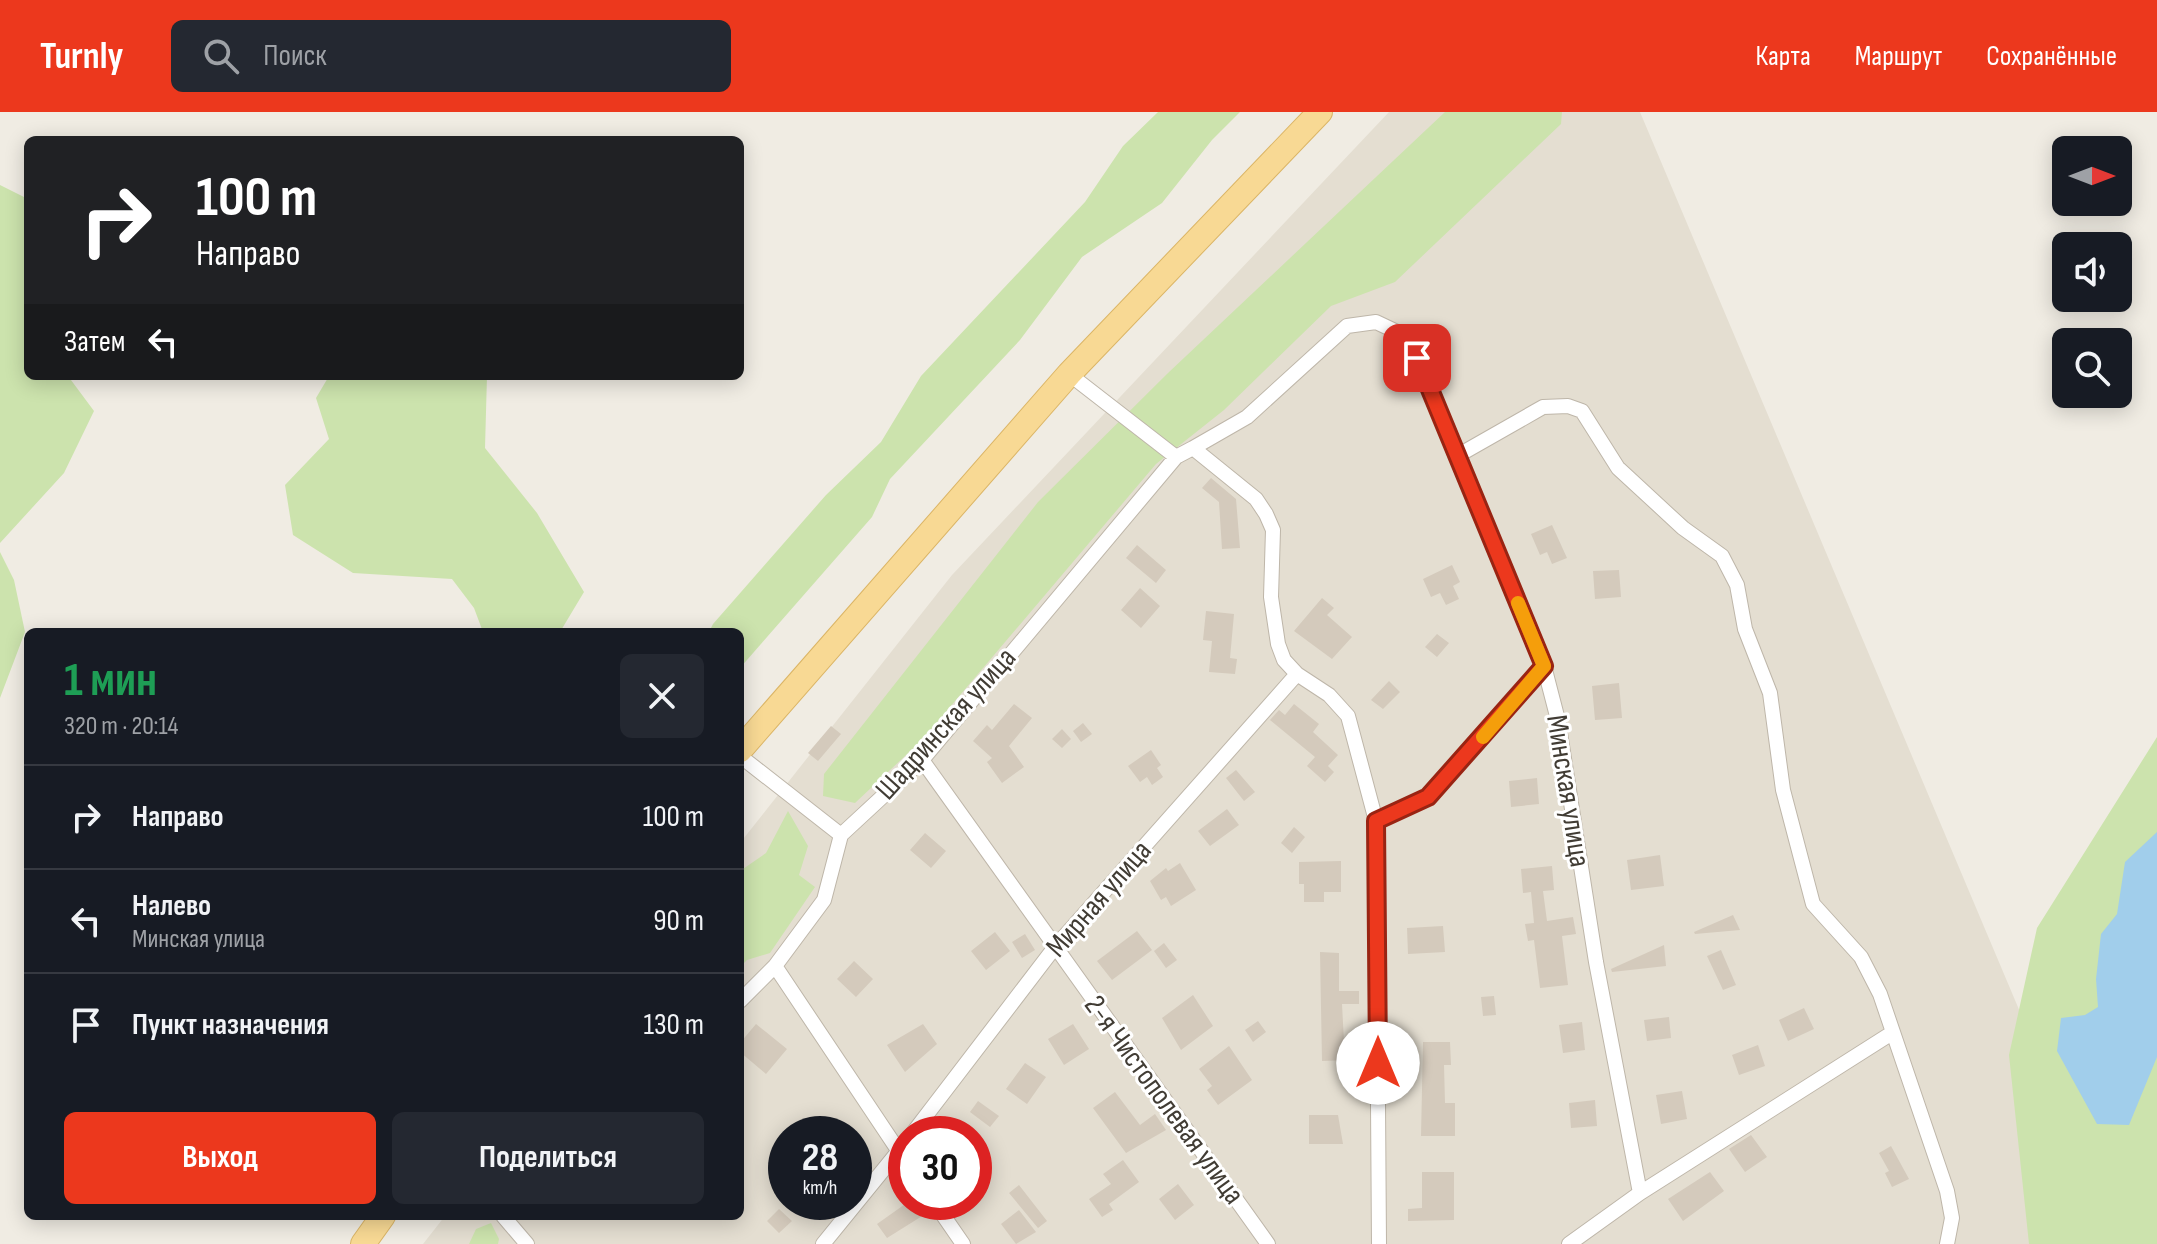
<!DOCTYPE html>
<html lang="ru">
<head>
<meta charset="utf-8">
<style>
  body { margin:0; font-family:"Sofia Sans Condensed",sans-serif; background:#242831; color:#f1f3f6; height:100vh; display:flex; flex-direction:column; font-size:30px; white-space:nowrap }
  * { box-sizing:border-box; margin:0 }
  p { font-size:26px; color:#9ea1a6 }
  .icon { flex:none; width:44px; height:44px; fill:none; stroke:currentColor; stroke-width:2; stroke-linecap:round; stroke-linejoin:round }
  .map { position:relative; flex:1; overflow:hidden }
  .drawer { position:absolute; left:24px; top:516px; width:720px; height:592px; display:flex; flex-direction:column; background:#171b24; border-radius:12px; box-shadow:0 4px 20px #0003 }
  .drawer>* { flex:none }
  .top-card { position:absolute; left:24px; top:24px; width:720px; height:244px; border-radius:12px; box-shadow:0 4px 20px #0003; background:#202124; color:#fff; overflow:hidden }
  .needle { width:52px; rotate:90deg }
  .buttons { position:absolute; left:2052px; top:24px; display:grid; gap:16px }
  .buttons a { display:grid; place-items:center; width:80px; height:80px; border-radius:12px; background:#171b24; box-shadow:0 4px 20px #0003; font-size:40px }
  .speed { position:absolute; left:768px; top:1004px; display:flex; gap:16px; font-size:40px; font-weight:700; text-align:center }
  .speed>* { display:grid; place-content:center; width:104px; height:104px; border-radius:50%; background:#171b24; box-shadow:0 4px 20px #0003; line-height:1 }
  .speed small { font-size:20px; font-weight:400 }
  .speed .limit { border:12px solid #d22; background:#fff; color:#111 }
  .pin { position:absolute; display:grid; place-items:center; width:68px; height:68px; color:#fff; margin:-34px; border-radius:16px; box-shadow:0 4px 12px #0006 }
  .me { position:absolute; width:88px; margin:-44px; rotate:0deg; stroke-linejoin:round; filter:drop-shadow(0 0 6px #0008) }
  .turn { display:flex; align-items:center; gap:28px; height:168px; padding:0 40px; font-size:36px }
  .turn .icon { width:104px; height:104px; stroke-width:2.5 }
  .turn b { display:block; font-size:56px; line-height:68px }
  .then { display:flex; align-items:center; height:76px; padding:0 40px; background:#0003; gap:16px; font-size:30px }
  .round { display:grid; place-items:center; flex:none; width:84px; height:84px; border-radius:12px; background:#242831 }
  .headline { display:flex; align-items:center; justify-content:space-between; height:136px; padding:0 40px }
  h1 { font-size:48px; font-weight:700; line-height:60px; color:#1e9e55 }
  .primary-button { display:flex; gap:16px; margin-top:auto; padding:16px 40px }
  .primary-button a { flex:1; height:92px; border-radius:12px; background:#ec381d; color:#fff; font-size:32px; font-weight:700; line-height:92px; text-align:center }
  .primary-button a+a { background:#242831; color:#f1f3f6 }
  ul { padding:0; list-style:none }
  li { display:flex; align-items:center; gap:24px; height:104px; padding:0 40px; border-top:2px solid #363941 }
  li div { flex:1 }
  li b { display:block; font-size:30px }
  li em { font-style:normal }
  header { display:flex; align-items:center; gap:48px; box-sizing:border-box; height:112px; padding:0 40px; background:#ec381d; color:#fff }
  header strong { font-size:38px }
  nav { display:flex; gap:44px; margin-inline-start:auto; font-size:28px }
  .search { width:560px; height:72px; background:#242831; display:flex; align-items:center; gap:20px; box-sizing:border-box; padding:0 28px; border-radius:12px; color:#9ea1a6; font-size:30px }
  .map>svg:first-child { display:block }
  .residential { fill:#e4ded1; fill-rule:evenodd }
  .green { fill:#cce3ad }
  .water { fill:#a1ceeb }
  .building { fill:#d4cabc }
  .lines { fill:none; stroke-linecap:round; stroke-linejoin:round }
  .minor-casing { stroke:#beb6a9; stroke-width:16 }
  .primary-casing { stroke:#dbb566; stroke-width:26 }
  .minor { stroke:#fff; stroke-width:14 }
  .primary { stroke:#f8d994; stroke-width:24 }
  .route-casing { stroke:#992413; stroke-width:20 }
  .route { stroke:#ec381d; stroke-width:14 }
  .slow { stroke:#f59e0b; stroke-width:14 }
  .labels { text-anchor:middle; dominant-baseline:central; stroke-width:6; stroke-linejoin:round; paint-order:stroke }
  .street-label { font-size:30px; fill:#413c34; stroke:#fff }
</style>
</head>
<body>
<header>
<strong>Turnly</strong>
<div class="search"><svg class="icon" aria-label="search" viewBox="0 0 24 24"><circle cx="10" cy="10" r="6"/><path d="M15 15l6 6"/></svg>Поиск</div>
<nav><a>Карта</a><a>Маршрут</a><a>Сохранённые</a></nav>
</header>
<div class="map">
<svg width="2157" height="1132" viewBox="0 0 2157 1132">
  <rect width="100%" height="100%" fill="#f0ece3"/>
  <path class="residential" d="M1389 0H1640L2118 1132H423L445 1104H740V731L952 463ZM786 1022H854V1090H786ZM906 1022H974V1090H906Z"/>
  <path class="green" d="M1158 0H1240L1212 28 1162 91 1082 145 1020 228 890 367 872 405 740 556V520H709L713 512 826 383 881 330 921 264 1085 90 1123 34Z
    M1445 0H1562L1561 12 1395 170 1331 194 1224 298 1156 352 922 628 855 691 823 684 824 662 1038 390 1168 261Z
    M0 73 28 87V264H68L94 299 64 361 0 431Z
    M329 264H487L485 336 537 401 584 480 560 520H483L474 496 452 467 353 461 293 423 285 373 329 327 316 286Z
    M0 440 14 468 25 520 0 586Z
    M2157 625V1132H2029L2009 943 2037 816Z
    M788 699 808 734 799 763 815 775 770 841 747 848 740 855V759L766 741Z
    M491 1111 499 1127 498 1132H469L476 1117Z"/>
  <path class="water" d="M2157 720V945L2129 1013 2097 1012 2057 939 2061 906 2085 903 2098 895 2096 867 2101 822 2117 802 2125 750Z"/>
  <path class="building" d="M1211 366 1236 387 1240 436 1222 437 1219 390 1202 376Z
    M1552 413 1567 446 1552 452 1547 440 1540 443 1531 422Z
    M1137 433 1166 458 1156 471 1126 446Z
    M1452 453 1460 470 1453 474 1459 487 1446 493 1440 481 1431 485 1423 467Z
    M1619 458 1621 485 1595 487 1593 459Z
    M1140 476 1160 494 1141 516 1121 498Z
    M1322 486 1334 496 1327 503 1352 525 1332 547 1294 519Z
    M1206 499 1234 502 1230 546 1237 547 1235 562 1209 560 1212 529 1203 528Z
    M1437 522 1449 531 1437 545 1425 535Z
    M1389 569 1400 580 1383 597 1371 588Z
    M1619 571 1622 606 1595 608 1592 574Z
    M1014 592 1032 606 1009 634 1024 655 1002 671 987 650 992 646 973 629 987 613 992 618Z
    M1294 592 1319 612 1313 620 1338 643 1328 654 1334 660 1325 670 1307 654 1315 645 1270 608 1279 598 1285 603Z
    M1083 611 1092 622 1081 630 1073 619Z
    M831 614 841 622 818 649 808 641Z
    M1062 617 1071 627 1062 636 1052 627Z
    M1151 638 1161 653 1157 656 1163 665 1152 673 1147 665 1140 670 1128 654Z
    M1236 658 1255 680 1244 689 1226 666Z
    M1537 666 1539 692 1511 695 1509 669Z
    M1227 697 1239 713 1210 734 1198 719Z
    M1294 715 1305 725 1292 741 1281 731Z
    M925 721 946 739 931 756 910 738Z
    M1660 743 1664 774 1631 778 1627 748Z
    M1341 749V780H1324V790H1304V772H1299V750Z
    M1180 751 1196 778 1171 794 1166 785 1161 788 1150 769 1166 756 1168 759Z
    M1552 754 1554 778 1543 779 1547 809 1573 805 1576 822 1562 824 1568 873 1540 876 1534 828 1528 829 1525 812 1534 811 1531 780 1523 781 1521 757Z
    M1733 803 1740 818 1695 822 1694 820Z
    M1443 814 1445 840 1408 842 1407 816Z
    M1137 819 1152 838 1112 868 1097 849Z
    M995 820 1010 839 986 858 971 839Z
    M1025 822 1035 838 1022 846 1012 830Z
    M1164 831 1177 848 1166 856 1154 839Z
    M1664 833 1666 854 1612 860 1611 857Z
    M1721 838 1736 873 1723 878 1707 844Z
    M1320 840 1339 841V879H1359V892H1342L1344 930H1349L1350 948 1322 949Z
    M854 849 873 867 856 885 837 867Z
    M1193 883 1213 914 1181 938 1162 906Z
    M1494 884 1496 903 1483 904 1481 885Z
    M1804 896 1814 917 1788 929 1779 908Z
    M1669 905 1671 926 1647 929 1644 908Z
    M1258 909 1266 920 1253 930 1245 918Z
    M1582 910 1585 938 1563 941 1559 913Z
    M756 912 787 937 766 962 740 940V931Z
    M923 912 937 932 905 960 887 933Z
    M1073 912 1089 937 1064 953 1048 927Z
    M1423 930H1450L1451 953H1444L1445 991H1455V1024H1421Z
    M1758 933 1765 954 1739 963 1732 943Z
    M1229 934 1252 968 1218 993 1207 978 1212 974 1199 957Z
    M1025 951 1046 965 1027 992 1006 977Z
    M1682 979 1687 1007 1661 1012 1656 983Z
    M1115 980 1140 1013 1155 1002 1166 1018 1126 1041 1093 996Z
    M1595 988 1597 1014 1571 1016 1569 991Z
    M978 989 999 1004 990 1015 970 1000Z
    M1309 1003H1338L1343 1032H1309Z
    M1751 1023 1767 1045 1745 1060 1729 1037Z
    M1891 1034 1909 1067 1892 1075 1885 1061 1889 1059 1879 1041Z
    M1123 1048 1139 1070 1109 1092 1113 1098 1102 1105 1089 1087 1111 1072 1103 1062Z
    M1422 1060H1454V1108L1408 1109V1097L1422 1096Z
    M1710 1060 1724 1079 1683 1109 1668 1087Z
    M1178 1072 1194 1093 1175 1108 1159 1087Z
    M1019 1073 1047 1109 1038 1116 1009 1081Z
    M908 1090H918L927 1101 887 1126 877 1112Z
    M779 1097 792 1109 779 1121 767 1109Z
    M1019 1098 1036 1120 1016 1132 1001 1112Z"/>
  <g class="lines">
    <defs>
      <path id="minor" d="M1069 262 1176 345 1193 336 1256 387 1266 402 1273 418 1271 485 1278 532 1284 548 1297 562 1329 583 1348 604 1376 709 1379 1132
        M1193 336 1247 305 1347 214 1376 210 1395 219 1417 246 1544 554 1558 608 1596 850 1640 1081
        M1457 344 1543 295 1568 294 1582 299 1618 356 1683 416 1722 444 1737 473 1745 517 1770 581 1783 678 1813 792 1861 845 1880 882 1947 1079 1952 1106 1947 1132
        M740 644 841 723
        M922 648 1268 1132
        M1376 709 1428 685 1544 554
        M775 854 906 1050
        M740 889 775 854 824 788 841 723 922 648 1176 345
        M912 1022 1055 835 1297 562
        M934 1090 963 1132
        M503 1104 527 1132
        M823 1132 906 1030
        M1569 1132 1640 1081 1892 921"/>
      <path id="primary" d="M740 638 1069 262 1320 0
        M363 1132 383 1104"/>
    </defs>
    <use href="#minor" class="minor-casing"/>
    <use href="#primary" class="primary-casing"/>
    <use href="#minor" class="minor"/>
    <use href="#primary" class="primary"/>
  </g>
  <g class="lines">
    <defs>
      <path id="route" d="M1378 951 1376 709 1428 685 1544 554 1417 246"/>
    </defs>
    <use href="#route" class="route-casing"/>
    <use href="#route" class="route"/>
    <path class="slow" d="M1483 625 1544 554 1518 491"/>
  </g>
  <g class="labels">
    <g class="street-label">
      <text transform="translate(946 612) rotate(-48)">Шадринская улица</text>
      <text transform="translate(1568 679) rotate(81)">Минская улица</text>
      <text transform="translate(1099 787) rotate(-49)">Мирная улица</text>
      <text transform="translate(1164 988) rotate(54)">2-я Чистополевая улица</text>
    </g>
  </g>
</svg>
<div class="buttons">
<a><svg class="needle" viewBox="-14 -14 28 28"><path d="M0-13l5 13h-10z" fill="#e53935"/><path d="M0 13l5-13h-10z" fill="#9ea1a6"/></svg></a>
<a><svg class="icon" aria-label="sound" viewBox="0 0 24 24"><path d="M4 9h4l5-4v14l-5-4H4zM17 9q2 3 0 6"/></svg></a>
<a><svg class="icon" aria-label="search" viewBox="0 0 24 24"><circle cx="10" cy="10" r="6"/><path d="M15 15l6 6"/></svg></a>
</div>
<div class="speed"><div>28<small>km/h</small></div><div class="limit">30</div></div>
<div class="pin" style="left:1417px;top:246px;background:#d93025"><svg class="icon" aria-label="arrive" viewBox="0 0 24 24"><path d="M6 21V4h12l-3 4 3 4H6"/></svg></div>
<svg class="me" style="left:1378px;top:951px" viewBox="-20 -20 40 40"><circle r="19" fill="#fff"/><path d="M0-13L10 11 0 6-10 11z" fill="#ec381d"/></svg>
<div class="top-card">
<div class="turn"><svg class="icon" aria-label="right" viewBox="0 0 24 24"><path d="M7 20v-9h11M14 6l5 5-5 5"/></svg><div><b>100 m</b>Направо</div></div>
<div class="then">Затем<svg class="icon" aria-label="left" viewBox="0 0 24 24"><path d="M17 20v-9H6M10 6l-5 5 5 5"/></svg></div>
</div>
<section class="drawer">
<div class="headline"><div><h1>1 мин</h1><p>320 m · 20:14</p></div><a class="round"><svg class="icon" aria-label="close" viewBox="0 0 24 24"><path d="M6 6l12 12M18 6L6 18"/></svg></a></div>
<ul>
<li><svg class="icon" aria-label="right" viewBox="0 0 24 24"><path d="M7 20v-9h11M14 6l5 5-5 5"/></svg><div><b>Направо</b></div><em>100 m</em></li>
<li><svg class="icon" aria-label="left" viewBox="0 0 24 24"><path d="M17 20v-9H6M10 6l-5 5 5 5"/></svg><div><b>Налево</b><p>Минская улица</p></div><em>90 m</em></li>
<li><svg class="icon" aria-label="arrive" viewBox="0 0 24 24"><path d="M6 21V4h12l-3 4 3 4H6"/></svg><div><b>Пункт назначения</b></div><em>130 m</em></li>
</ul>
<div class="primary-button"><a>Выход</a><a>Поделиться</a></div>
</section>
</div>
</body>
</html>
